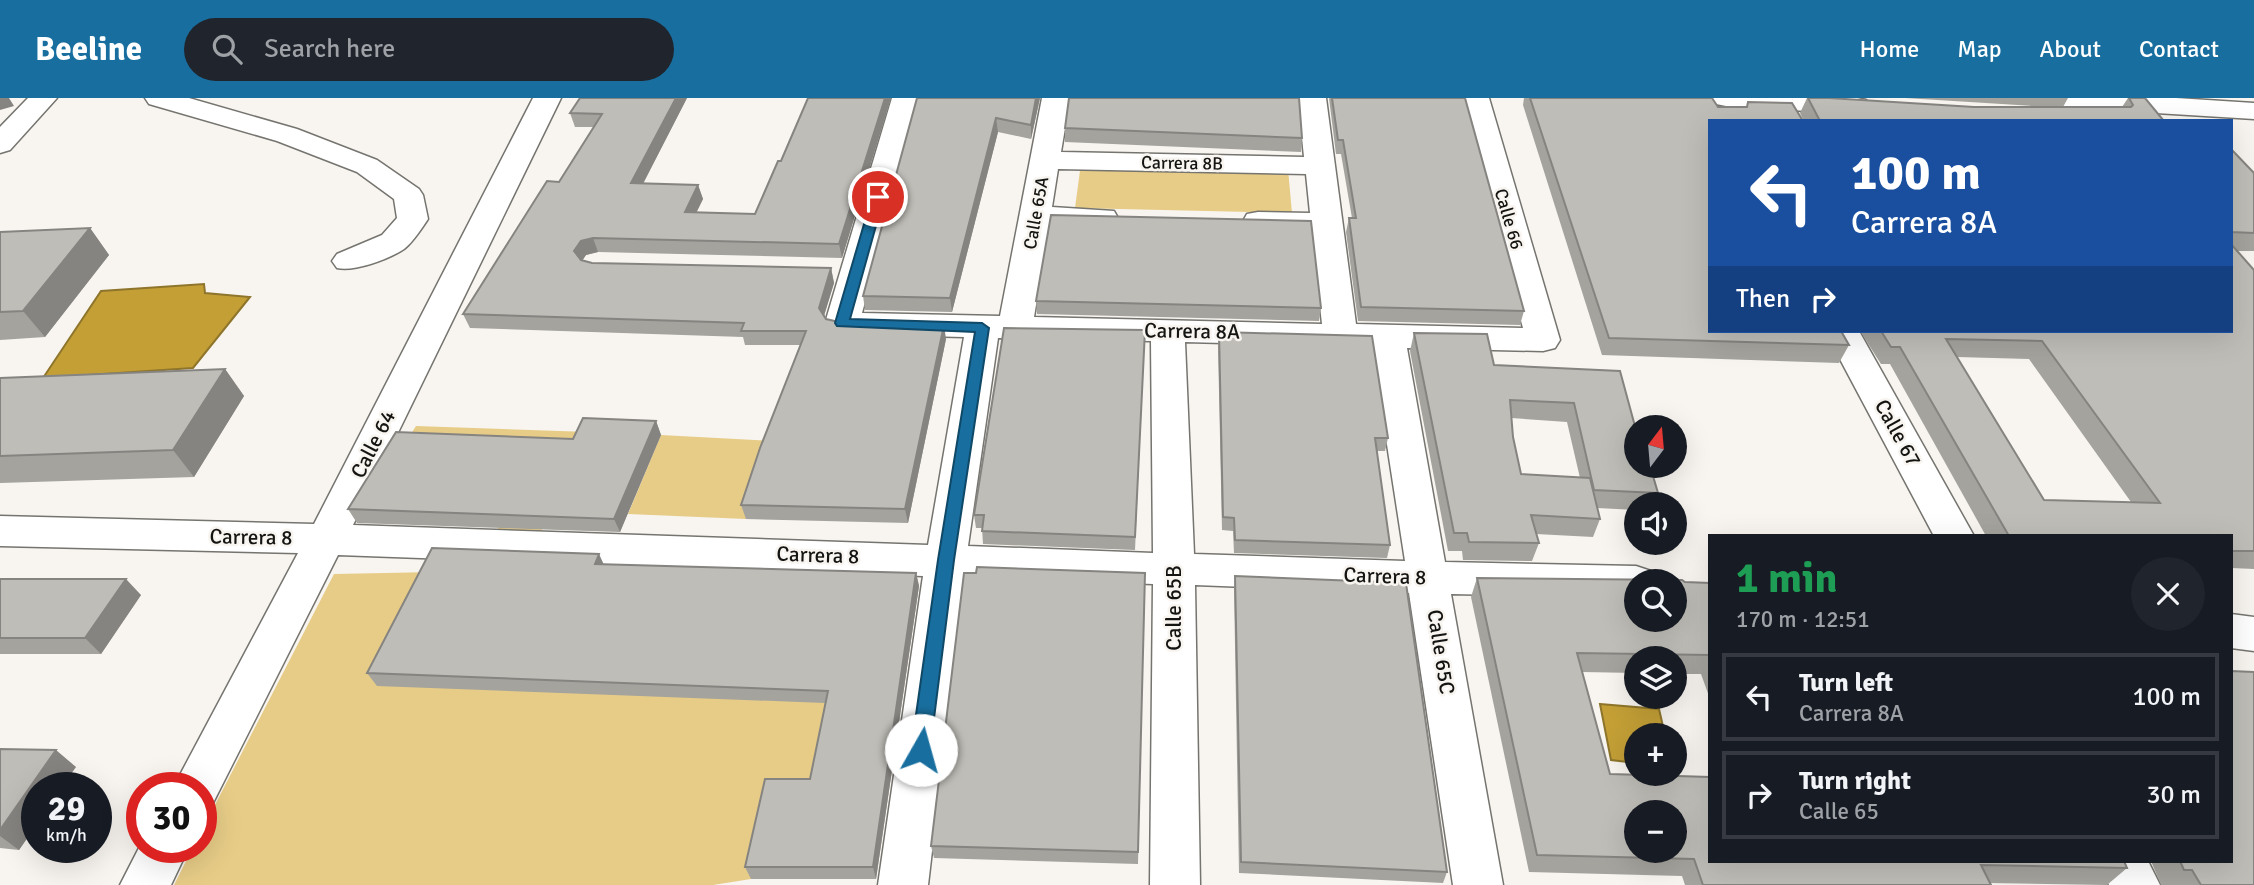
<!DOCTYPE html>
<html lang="en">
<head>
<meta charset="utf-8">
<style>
  body { margin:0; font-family:Signika,sans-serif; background:#20242c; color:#f1f3f6; height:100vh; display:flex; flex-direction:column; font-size:26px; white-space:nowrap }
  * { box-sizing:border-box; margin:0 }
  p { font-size:23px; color:#9ea1a6 }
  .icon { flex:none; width:38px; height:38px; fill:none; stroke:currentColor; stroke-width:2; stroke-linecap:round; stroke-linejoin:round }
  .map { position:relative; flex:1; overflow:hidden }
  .drawer { position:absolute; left:1708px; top:436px; width:525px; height:329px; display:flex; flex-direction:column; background:#171b24; border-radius:0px; box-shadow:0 7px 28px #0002 }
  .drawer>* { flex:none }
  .banner { position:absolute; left:1708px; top:21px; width:525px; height:214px; border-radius:0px; box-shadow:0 7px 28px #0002; background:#1a4fa0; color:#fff; overflow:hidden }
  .needle { width:46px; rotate:16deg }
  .controls { position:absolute; left:1624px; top:317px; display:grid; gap:14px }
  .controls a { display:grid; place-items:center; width:63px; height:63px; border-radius:50%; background:#171b24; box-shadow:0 7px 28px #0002; font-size:35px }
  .speed { position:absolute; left:21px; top:674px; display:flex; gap:14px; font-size:35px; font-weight:700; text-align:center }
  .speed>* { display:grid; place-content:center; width:91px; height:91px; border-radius:50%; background:#171b24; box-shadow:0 7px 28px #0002; line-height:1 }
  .speed small { font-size:18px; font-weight:400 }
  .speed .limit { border:10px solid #d22; background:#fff; color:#111 }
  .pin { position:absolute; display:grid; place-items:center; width:60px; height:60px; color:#fff; margin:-30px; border:4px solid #fff; border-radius:50%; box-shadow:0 2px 7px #0007 }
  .me { position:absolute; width:77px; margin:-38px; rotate:7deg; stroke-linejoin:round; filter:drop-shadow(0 0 5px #0008) }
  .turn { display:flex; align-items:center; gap:24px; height:147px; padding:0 28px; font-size:32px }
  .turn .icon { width:91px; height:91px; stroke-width:2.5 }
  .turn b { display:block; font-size:49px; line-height:60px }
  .then { display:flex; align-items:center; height:66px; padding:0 28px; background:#0003; gap:14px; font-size:26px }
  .round { display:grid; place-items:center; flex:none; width:74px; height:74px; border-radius:37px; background:#20242c }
  .summary { display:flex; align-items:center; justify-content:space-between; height:119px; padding:0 28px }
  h1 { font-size:42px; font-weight:700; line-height:52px; color:#1e9e55 }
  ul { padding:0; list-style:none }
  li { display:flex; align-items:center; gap:21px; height:88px; margin:0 14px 10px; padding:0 14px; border:4px solid #363941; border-radius:0px }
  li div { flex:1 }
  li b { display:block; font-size:26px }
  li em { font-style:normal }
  header { display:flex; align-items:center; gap:42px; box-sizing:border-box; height:98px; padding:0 35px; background:#186f9f; color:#fff }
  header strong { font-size:33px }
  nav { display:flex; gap:38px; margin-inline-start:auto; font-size:24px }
  .search { width:490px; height:63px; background:#20242c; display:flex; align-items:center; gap:18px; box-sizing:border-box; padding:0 24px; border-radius:38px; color:#9ea1a6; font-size:26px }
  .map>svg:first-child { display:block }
  .green { fill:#e7cc87 }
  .water { fill:#c39f36; stroke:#8e752b; stroke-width:2 }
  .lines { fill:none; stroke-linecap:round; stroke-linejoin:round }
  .minor-casing { stroke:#75746f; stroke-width:3 }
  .major-casing { stroke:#75746f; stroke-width:3 }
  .minor { fill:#fff; fill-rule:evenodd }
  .major { fill:#fff; fill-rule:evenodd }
  .wall { fill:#a4a39d; fill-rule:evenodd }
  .shaded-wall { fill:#868480 }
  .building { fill:#bfbdb7; stroke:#868480; stroke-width:2; fill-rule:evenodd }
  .route { fill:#186f9f; stroke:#104867; stroke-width:2 }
  .labels { text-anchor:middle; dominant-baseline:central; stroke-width:5; stroke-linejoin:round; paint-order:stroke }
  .far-street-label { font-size:18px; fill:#141412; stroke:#f8f5f0 }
  .street-label { font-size:21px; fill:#141412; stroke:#f8f5f0 }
</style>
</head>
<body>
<header>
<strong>Beeline</strong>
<div class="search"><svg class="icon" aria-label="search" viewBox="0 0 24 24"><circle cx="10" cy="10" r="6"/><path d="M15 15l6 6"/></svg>Search here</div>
<nav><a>Home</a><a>Map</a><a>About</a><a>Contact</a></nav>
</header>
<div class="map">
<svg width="2254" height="787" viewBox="0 0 2254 787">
  <rect width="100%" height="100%" fill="#f8f5f0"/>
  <path class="green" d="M1081 65 1288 71 1292 115 1075 110Z
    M416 328 589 334 541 434H496L538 353 404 347Z
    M661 337 773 343 746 421 628 416Z
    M435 474 830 605 814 693 751 781 713 787H174L193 749H201V734L334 476Z"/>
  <path class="water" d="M204 186 205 195 250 199 193 270 43 280 101 193Z
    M1600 606 1659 611 1665 637H1636V665L1611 662Z"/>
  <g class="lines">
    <defs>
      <path id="minor" d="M28 0H57L10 52 0 55V29Z
        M145 0H189L297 31 377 62 419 91 423 97 428 121C422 130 413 144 404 151 389 161 354 174 337 170L332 163 337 156 382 137 397 120 394 101 357 74 277 43 149 6Z
        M533 0H561L353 427 928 447 964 239 842 236 830 233 825 225 892 0H920L862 215 1000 218 1042 0H1070L1061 54 1304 59 1298 0H1326L1356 226 1523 230 1461 0H1489L1560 242 1555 250 1543 253 1407 250 1445 464 1636 468 1651 473 1656 483H1636V500L1451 496 1503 787H1453L1409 495 1195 487 1200 787H1150L1153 486 964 479 928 787H878L923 478 338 457 213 705 201 709V690H173L298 455 0 448V418L314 426ZM1058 71 1306 76 1310 115 1258 114 1247 116 1243 123 1247 130 1258 132 1312 133 1322 226 1034 219 1049 128 1103 129 1114 127 1118 120 1114 113 1052 109ZM998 240 1151 243 1153 455 968 448ZM1185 244 1372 249 1405 463 1194 456Z
        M1825 233H1859L1974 438H1934Z
        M2231 516 2254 519V553L2231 550Z
        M142 744V749H189L171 787H120Z
        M2097 763H2148L2160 787H2109Z"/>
      <path id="major" d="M1712 0H1857L1866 2 1870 8 1866 14 1856 16 1726 8 1716 6Z
        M2027 0H2176L2254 5V21L2041 8 2031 6Z"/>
    </defs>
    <use href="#minor" class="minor-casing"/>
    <use href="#major" class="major-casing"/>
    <use href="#minor" class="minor"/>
    <use href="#major" class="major"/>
  </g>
  <path class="wall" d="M580 0H687L643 86 698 87 703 101 696 114 755 116 781 63 891 0 842 160 598 154 586 157 582 163 592 165 831 170 834 185 824 218 826 221 839 224 946 241 908 425 746 421 741 407 801 247H745L743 239 470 230 463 216 559 84 594 29H575L570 15Z
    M917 0H1040L1031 41 998 34 952 214 865 212 863 198Z
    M1329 0H1465L1524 213 1520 227 1358 223 1346 134 1349 120H1352L1341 56H1336Z
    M1524 0H1712L1718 9 1710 23 1849 247 1839 265 1602 257 1523 7Z
    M1807 0H1829L1974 9H2050L1905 0H2068L2063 9H2122L2128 0H2145L2164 23H1804L1800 15Z
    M1065 30 1302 40 1301 54 1065 44Z
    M2231 51 2254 75V153H2237L2254 172V471L2231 470V438H1986L1890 266H1881L1860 233H2231ZM1957 259 2029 261 2131 404 2044 402Z
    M90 130 109 157 45 239 0 242V134Z
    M1036 203 1321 210 1319 223 1037 216Z
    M1145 232 1135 452 983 446 982 430H976L974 417Z
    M1219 234 1388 340 1385 353H1377L1390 447 1387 460 1234 455 1233 433 1222 432 1218 248Z
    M1414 235 1494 267 1620 273 1636 368 1658 395 1653 406H1636V412L1597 410 1600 421 1593 439 1536 436 1539 445 1532 463 1463 462 1462 453H1448L1410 253ZM1511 320 1567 324 1580 380 1521 376 1513 339Z
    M225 271 244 298 194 379 0 385V280Z
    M656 323 661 337 620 434 357 425 348 411 573 341Z
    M604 466 916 475 919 488 876 781H751L745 769 810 681 825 605 377 588 367 575Z
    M1145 475 1138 766 934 760 931 748Z
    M1235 478 1447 774 1443 785 1239 775 1234 491Z
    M1477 480 1710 485V601L1701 576H1675V560H1636V575L1582 574 1610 676 2124 763 2127 770 2107 787 1989 785 1991 787H1685L1682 778 1529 774 1471 499Z
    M0 481 141 497 101 556H0Z
    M0 651 76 669 37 690V726L19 752 0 750Z
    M2151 763H2231L2254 787H2161Z"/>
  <path class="shaded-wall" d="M0 0H9L14 8 0 12Z
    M676 0H687L636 99 631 85Z
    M885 0H891L842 160 839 146Z
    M1036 0H1040L1031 41V27Z
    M996 20 998 34 952 214 950 200Z
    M698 87 703 101 690 128 685 114Z
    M90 130 109 157 45 239 23 213Z
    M593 140 598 154 586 157 579 167 574 153 581 143Z
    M831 170 834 185 822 224 819 210Z
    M944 227 946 241 908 425 905 411Z
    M225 271 244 298 194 379 173 352Z
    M656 323 661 337 620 434 614 421Z
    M599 456 605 469 595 466Z
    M916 475 919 488 876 781 873 769Z
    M126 481 141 497 101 556 85 540Z
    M56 652 76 669 61 690H37V726L19 752 0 738V732Z"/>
  <path class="building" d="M580 0H676L631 85 698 87 685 114 755 116 778 63H781L808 0H885L839 146 593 140 581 143 574 153 581 162 592 165 831 170 819 210 826 221 839 224 944 227 905 411 741 407 760 350 806 233H741L744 225 463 216 547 83 559 84 602 16 570 15Z
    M917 0H1036L1031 27 996 20 950 200 863 198Z
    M1069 0H1299L1302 40 1065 30Z
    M1332 0H1465L1524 213 1361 209 1349 120H1356L1343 42H1338Z
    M1530 0H1712L1718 9H1747L1748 4 1792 5 1803 23H1710V233H1841L1849 247 1609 240Z
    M1808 0H1829L1974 9H2131L2133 7 2129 0H2145L2164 23H1820Z
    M2231 51 2254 75V135L2231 134Z
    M1051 117 1311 123 1321 210 1036 203Z
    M90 130 23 213 0 214V134Z
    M2231 146 2254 172V453H2231V438H2009L1900 249H1891L1881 233H2231ZM1946 241 2042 243 2160 405 2044 402Z
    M1004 230 1145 232 1135 439 982 433 984 417H974Z
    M1219 234 1372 238 1388 340H1375L1390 447 1235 442 1234 420 1223 419Z
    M1414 235 1487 236 1494 267 1620 273 1636 332V368H1650L1658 395 1594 392 1574 305 1510 302 1513 339 1521 376 1590 380 1600 421 1531 417 1539 445 1469 444 1467 435H1454Z
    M225 271 173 352 0 358V280Z
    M583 320 656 323 614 421 348 411 396 334 573 341Z
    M432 450 599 456 595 466 916 475 873 769H745L765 681H810L828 593 367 575Z
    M977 469 1145 475 1138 754 931 748 964 475H976Z
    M1235 478 1406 485 1447 774 1241 764Z
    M1477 480 1682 482 1685 484 1710 485V557L1577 555 1610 676 1710 679V763H2124L2127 770 1981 767 1991 787H1703L1694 761 1537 757ZM1636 483H1675V522H1636ZM1636 714H1675V752H1636Z
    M0 481H126L85 540H0Z
    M2231 573 2254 574V787H2201L2192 772H2184L2180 763H2231Z
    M0 651 56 652 0 732Z"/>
  <path class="route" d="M878 95 884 99 850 221 982 225 989 230 954 462 930 652 927 657 921 660 914 657 911 652 938 462 975 234 837 228 835 225 872 99Z"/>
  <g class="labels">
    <g class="far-street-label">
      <text transform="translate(1182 65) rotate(1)">Carrera 8B</text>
      <text transform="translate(1036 115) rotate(-80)">Calle 65A</text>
      <text transform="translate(1509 121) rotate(74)">Calle 66</text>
    </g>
    <g class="street-label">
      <text transform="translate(1192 233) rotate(1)">Carrera 8A</text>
      <text transform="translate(1898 335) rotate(61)">Calle 67</text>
      <text transform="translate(373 346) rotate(-63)">Calle 64</text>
      <text transform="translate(251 439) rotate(1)">Carrera 8</text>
      <text transform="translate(818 457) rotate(2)">Carrera 8</text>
      <text transform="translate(1385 478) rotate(2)">Carrera 8</text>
      <text transform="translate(1174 510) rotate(-90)">Calle 65B</text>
      <text transform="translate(1441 554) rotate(81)">Calle 65C</text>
    </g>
  </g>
</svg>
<div class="controls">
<a><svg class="needle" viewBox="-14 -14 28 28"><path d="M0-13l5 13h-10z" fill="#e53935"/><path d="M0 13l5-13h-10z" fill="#9ea1a6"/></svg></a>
<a><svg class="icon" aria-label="sound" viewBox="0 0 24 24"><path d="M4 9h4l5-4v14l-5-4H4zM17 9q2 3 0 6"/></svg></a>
<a><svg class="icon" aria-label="search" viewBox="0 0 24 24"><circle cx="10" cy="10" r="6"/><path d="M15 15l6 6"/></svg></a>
<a><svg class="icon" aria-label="layers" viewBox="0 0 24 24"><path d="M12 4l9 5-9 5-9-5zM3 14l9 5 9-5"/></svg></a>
<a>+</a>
<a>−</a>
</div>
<div class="speed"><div>29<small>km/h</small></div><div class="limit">30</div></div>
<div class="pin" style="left:878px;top:99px;background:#d93025"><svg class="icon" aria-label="arrive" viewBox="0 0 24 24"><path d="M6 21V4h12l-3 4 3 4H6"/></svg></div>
<svg class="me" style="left:921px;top:652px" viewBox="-20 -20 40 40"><circle r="19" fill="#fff"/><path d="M0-13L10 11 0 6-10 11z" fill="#186f9f"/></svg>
<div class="banner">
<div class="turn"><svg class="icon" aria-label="left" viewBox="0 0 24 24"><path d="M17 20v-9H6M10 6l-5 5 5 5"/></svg><div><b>100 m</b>Carrera 8A</div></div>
<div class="then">Then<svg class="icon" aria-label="right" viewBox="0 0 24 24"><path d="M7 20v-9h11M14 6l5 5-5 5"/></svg></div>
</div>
<section class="drawer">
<div class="summary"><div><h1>1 min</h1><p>170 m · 12:51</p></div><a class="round"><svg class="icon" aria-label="close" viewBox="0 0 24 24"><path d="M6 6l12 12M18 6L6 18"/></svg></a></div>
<ul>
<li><svg class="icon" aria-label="left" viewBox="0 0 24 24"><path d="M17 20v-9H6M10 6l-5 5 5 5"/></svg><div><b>Turn left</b><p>Carrera 8A</p></div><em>100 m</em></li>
<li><svg class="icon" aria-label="right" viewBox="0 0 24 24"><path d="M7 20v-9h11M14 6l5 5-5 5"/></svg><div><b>Turn right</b><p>Calle 65</p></div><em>30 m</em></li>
</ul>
</section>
</div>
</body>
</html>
